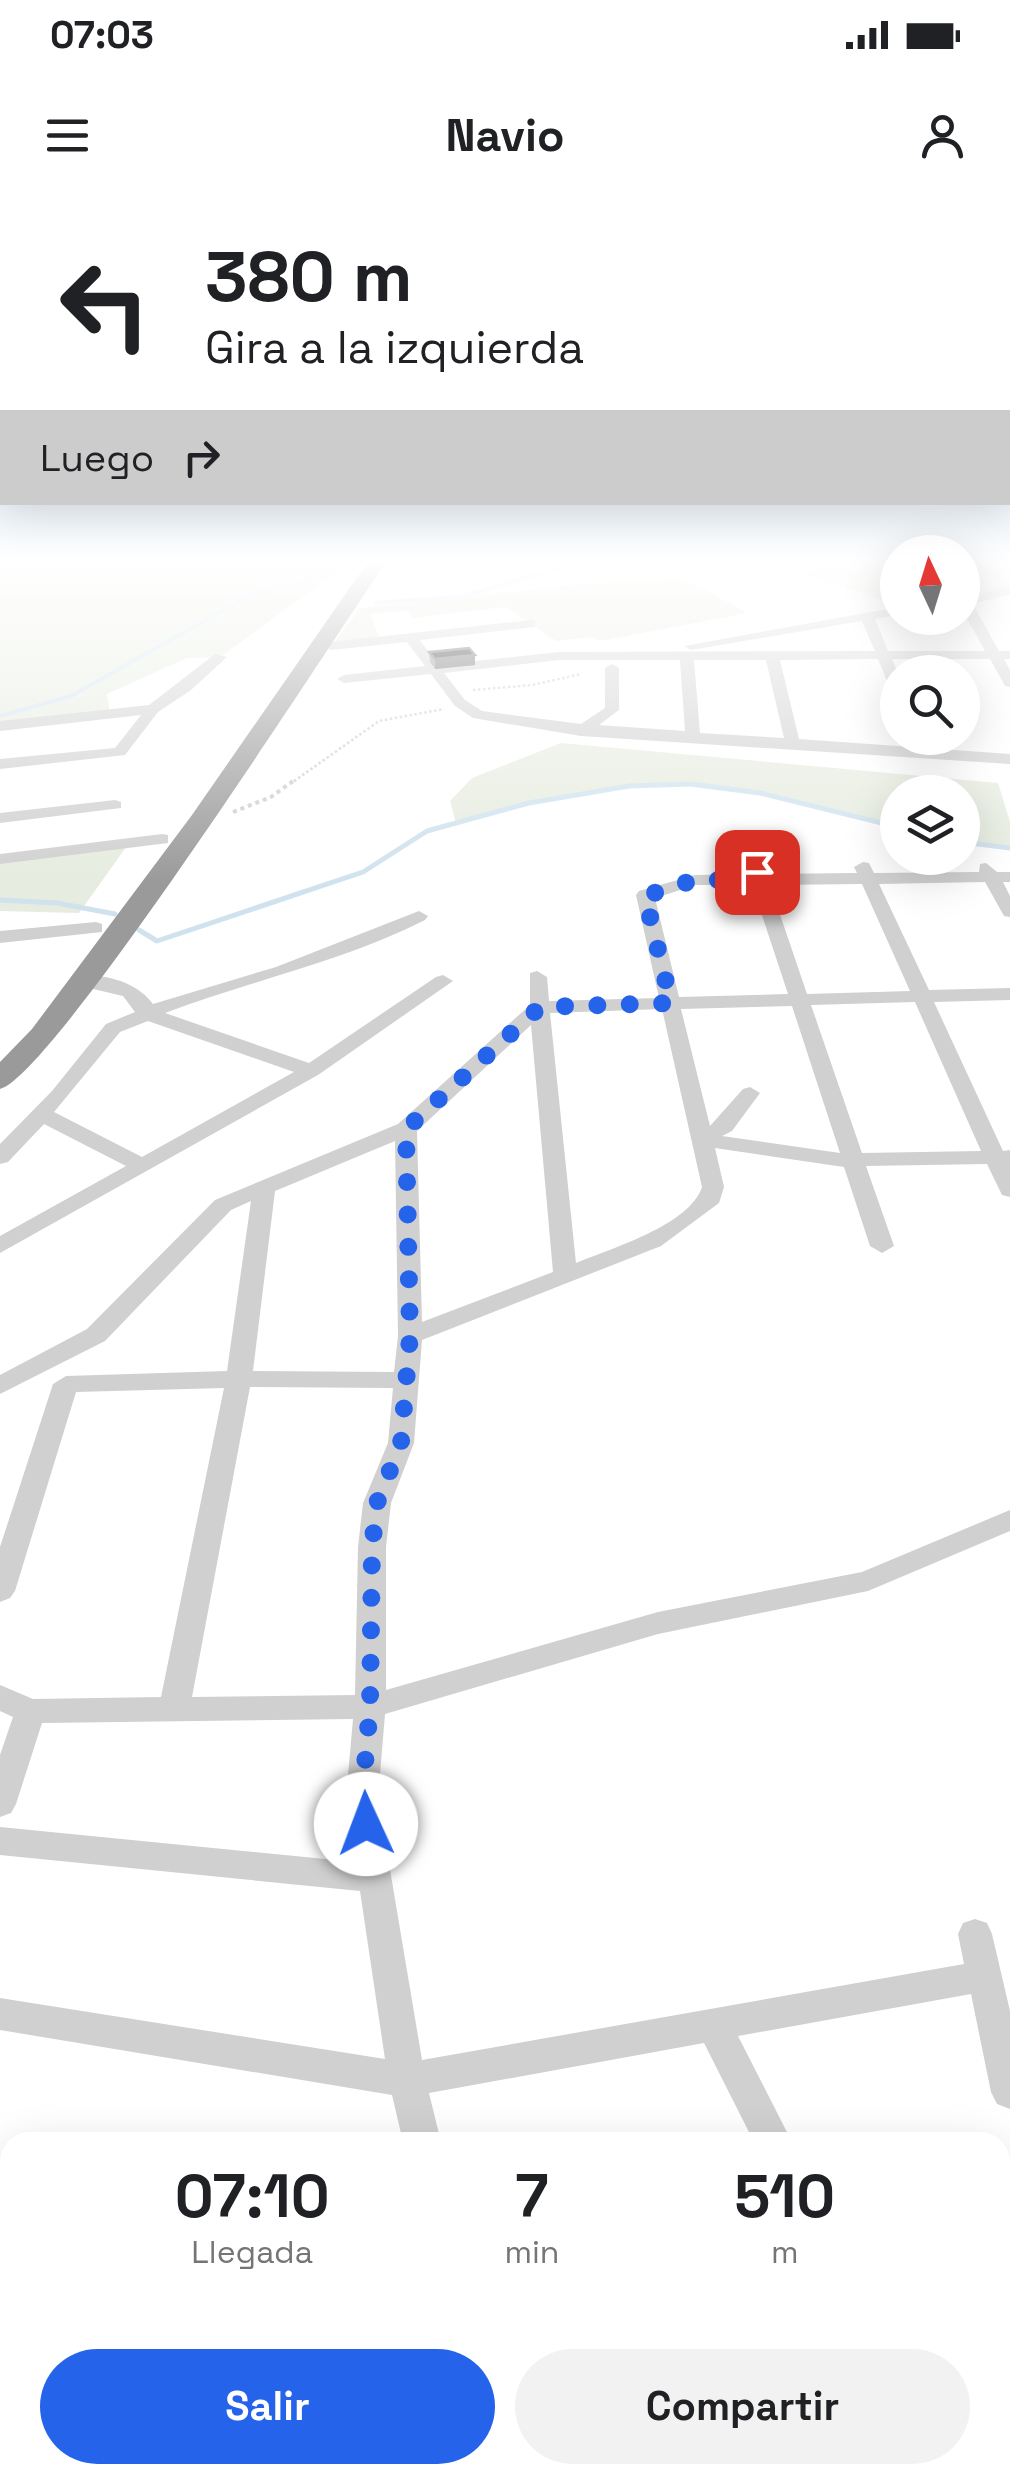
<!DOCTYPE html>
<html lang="es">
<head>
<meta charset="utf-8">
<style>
  body { margin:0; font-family:"Space Grotesk",sans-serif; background:#f2f2f2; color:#202124; height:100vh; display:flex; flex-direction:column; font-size:38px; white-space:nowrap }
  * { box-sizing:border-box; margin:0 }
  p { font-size:32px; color:#757577 }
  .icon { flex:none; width:55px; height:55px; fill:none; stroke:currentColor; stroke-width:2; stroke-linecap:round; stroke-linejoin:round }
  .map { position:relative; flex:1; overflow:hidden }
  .panel { position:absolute; left:0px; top:1932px; width:1010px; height:352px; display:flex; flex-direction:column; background:#fff; border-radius:30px 30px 0 0; box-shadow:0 10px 40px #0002 }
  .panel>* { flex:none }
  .guide { position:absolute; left:0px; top:0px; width:1010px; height:305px; box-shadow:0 10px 40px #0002; background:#fff; color:#202124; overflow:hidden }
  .needle { width:65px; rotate:356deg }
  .controls { position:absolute; left:880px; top:335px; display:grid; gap:20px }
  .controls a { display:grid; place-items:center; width:100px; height:100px; border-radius:50%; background:#fff; box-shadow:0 10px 40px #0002; font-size:50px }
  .pin { position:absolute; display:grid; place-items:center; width:85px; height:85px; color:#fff; margin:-42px; border-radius:20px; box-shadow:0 5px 15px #0006 }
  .me { position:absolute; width:110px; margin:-55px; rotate:358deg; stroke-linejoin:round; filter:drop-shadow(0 0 8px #0008) }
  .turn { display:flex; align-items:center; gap:35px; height:210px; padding:0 40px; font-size:45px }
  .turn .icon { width:130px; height:130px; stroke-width:2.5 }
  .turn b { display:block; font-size:70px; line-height:85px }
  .then { display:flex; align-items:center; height:95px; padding:0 40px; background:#0003; gap:20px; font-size:38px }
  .eta { display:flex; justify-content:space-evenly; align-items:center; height:170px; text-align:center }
  .eta b { font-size:60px; font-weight:700; line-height:70px }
  .primary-button { display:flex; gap:20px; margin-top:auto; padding:20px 40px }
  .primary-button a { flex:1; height:115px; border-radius:60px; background:#2563eb; color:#fff; font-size:40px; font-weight:700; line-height:115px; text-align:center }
  .primary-button a+a { background:#f2f2f2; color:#202124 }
  .status { display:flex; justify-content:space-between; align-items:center; height:70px; padding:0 50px; background:#fff; direction:ltr }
  .status svg { height:28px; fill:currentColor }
  header { display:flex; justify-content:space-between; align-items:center; height:130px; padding:0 40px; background:#fff; font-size:45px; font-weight:700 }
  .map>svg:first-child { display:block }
  .green { fill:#e6ecdf }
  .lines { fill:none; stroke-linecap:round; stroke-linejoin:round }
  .stream-far1 { stroke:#cfe2ee; stroke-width:4 }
  .stream { stroke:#cfe2ee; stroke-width:5 }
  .path-far1 { stroke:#cdcdcd; stroke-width:2.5; stroke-dasharray:2.5 2.5; stroke-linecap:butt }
  .path { stroke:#cdcdcd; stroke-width:4; stroke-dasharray:4 4; stroke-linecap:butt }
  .minor { fill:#d0d0d0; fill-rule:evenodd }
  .highway { fill:#9a9a9a; fill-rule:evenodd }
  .wall { fill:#8c8c8c }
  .shaded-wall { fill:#5f5f5f }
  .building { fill:#1a1a1a; stroke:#5f5f5f; stroke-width:2.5 }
  .route { stroke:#2563eb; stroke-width:18; stroke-dasharray:0 32.4 }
</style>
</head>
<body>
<div class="status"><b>07:03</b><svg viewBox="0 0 49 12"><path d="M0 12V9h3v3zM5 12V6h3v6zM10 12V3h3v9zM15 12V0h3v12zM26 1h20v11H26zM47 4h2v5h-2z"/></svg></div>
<header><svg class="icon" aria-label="menu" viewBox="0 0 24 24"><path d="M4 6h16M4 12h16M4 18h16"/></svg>Navio<svg class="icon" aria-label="person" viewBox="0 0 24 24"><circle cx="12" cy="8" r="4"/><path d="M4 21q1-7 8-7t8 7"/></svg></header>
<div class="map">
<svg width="1010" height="2284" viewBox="0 0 1010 2284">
  <rect width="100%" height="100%" fill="#fff"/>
  <path class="green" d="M0 363H344L338 372 314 377 333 375 220 457 187 458 107 494 110 514 0 526Z
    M822 363H897V404L805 375Z
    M962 363H977L1010 380V388L963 399Z
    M679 380 697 385 747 413 599 441 591 437 556 441 506 407 412 418 407 411 370 414 380 439 334 443 360 408 592 383Z
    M561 543 998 583 1010 622V648L963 642 962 592H898L897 627C830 610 762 590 693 585 614 578 531 603 456 623L450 601 472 578Z
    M129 643 79 713 0 711V660Z"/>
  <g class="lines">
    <path class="stream-far1" d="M376 403 464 396 577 363
      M0 516 71 496 252 394 333 375"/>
    <path class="stream" d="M962 642 1010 648
      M0 700 57 703 115 714
      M139 730 157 741 363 672 427 631 529 603 629 586 690 584 760 593 898 627"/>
    <path class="path-far1" d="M473 490 532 485 581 474
      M290 584 379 521 444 509"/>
    <path class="path" d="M233 612 271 597 293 581"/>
    <path class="minor" d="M1010 386V394L973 404 999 451H1010V459H1004L1010 470V487L1005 486 990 459H892L898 473V495L891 491 878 459 780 460 799 539 1010 554V564L581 536 473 518 455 506 431 474 344 483 337 479 344 475 425 466 407 442 331 450 324 446 331 442 530 420 535 421V427L420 440 438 465 559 452 875 451 862 421 691 450 684 446 898 407V415L875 419 888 451H985L962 409V399ZM559 460H680L685 531 599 525 619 510V468L612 464 605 468V508L581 524 482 511 465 500 444 473ZM694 460H766L784 538 700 533Z
      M215 454 227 457 191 490 158 512 125 555 0 569V559L115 548 141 515 0 531V521L149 505Z
      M115 600 121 602V608L0 623V613Z
      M162 634 168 635V643L0 664V654Z
      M863 662 869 663 874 673 979 672 980 664 986 663 997 672H1010V682H1003L1010 696V717L1004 716 985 682 879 684 929 790 1010 788V800L934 802 1003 951 1010 950V997L1002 995 987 964 866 966 894 1046 882 1053 870 1046 844 967 715 948 724 987 719 1003 661 1046 422 1140 414 1243 391 1303 386 1347V1490L658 1412 862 1372 1010 1310V1331L868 1391 658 1434 385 1514 378 1598 422 1860 964 1764 958 1734 963 1723 975 1719 987 1723 992 1734 1010 1811V1909L997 1904 991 1892 971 1794 738 1836 792 1942H754L704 1843 429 1893 441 1942H403L392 1895 0 1830V1798L385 1859 360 1691 0 1655V1627L356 1662 346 1598 353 1519 42 1523 16 1604 11 1613 0 1617V1555L13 1517 0 1511V1485L33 1499 161 1497 224 1188 76 1192 15 1391 10 1398 0 1402V1347L53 1184 66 1176 227 1171 251 1001 231 1010 105 1141 0 1194V1175L87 1129 215 1000 398 924 530 805V773L537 771 547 777 549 801 659 798 636 695 639 691 695 675 749 674 751 668 757 667 766 674 857 673 854 667ZM862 684 910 791 807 794 770 685ZM696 685H752L788 794 679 797 655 698ZM915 802 981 951 862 953 811 805ZM792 806 840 953 722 936 732 931 760 893 750 887 743 889 710 926 681 809ZM662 809 702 987C690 1025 610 1049 576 1063L550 813ZM531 825 553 1072 422 1122 417 931ZM395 941 398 1136 394 1172 253 1171 275 991ZM250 1187 393 1188 388 1243 363 1303 358 1347 355 1495 192 1497Z
      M419 711 428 716 425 720C342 762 252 780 165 813L309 863 436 777 443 775 453 781 318 875 0 1053V1036L126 966 44 924 8 962 0 964V944L52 891 106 824 135 812 123 796 76 785V777C103 772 137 782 153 804L276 767ZM148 821 294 872 142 957 54 912 120 832Z
      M96 722 102 724V732L0 743V731Z
      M10 2124V2172L0 2176V2129Z
      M547 2275H591L593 2284H549Z
      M850 2275H894V2284H850Z"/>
    <path class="highway" d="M367 363H385C336 436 53 876 0 889V862L32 829 192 615Z"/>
  </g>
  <path class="wall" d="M429 452 475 455V465L435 469 430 462Z"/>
  <path class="shaded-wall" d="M475 455V465L435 469V459Z"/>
  <path class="building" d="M469 448 475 455 435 459 429 452Z"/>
  <linearGradient id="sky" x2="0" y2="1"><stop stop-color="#9ec6ea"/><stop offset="0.53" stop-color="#fff"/><stop offset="1" stop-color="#fff" stop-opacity="0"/></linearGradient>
  <rect width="1010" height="683" fill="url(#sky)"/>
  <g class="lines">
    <path class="route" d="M366 1624 362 1598 370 1507 372 1347 377 1303 401 1243 410 1136 406 929 540 807 671 803 645 696 694 680H760L757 672"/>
  </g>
</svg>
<div class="controls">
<a><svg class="needle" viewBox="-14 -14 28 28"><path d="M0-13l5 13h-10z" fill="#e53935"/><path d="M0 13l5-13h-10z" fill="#757577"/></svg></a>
<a><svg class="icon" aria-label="search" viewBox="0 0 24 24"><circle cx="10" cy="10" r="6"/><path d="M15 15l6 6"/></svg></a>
<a><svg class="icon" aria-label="layers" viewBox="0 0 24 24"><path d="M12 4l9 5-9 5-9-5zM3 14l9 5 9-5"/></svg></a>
</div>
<div class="pin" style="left:757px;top:672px;background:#d93025"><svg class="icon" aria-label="arrive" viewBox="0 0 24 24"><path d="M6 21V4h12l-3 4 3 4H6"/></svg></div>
<svg class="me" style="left:366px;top:1624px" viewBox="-20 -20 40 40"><circle r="19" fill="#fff"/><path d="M0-13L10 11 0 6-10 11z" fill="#2563eb"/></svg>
<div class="guide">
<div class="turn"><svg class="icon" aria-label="left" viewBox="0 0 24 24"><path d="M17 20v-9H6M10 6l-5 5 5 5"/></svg><div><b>380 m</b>Gira a la izquierda</div></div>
<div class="then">Luego<svg class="icon" aria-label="right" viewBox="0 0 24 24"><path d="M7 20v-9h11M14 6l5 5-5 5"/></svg></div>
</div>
<section class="panel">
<div class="eta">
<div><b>07:10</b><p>Llegada</p></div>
<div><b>7</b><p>min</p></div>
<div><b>510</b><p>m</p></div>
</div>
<div class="primary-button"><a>Salir</a><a>Compartir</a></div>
</section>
</div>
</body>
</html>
